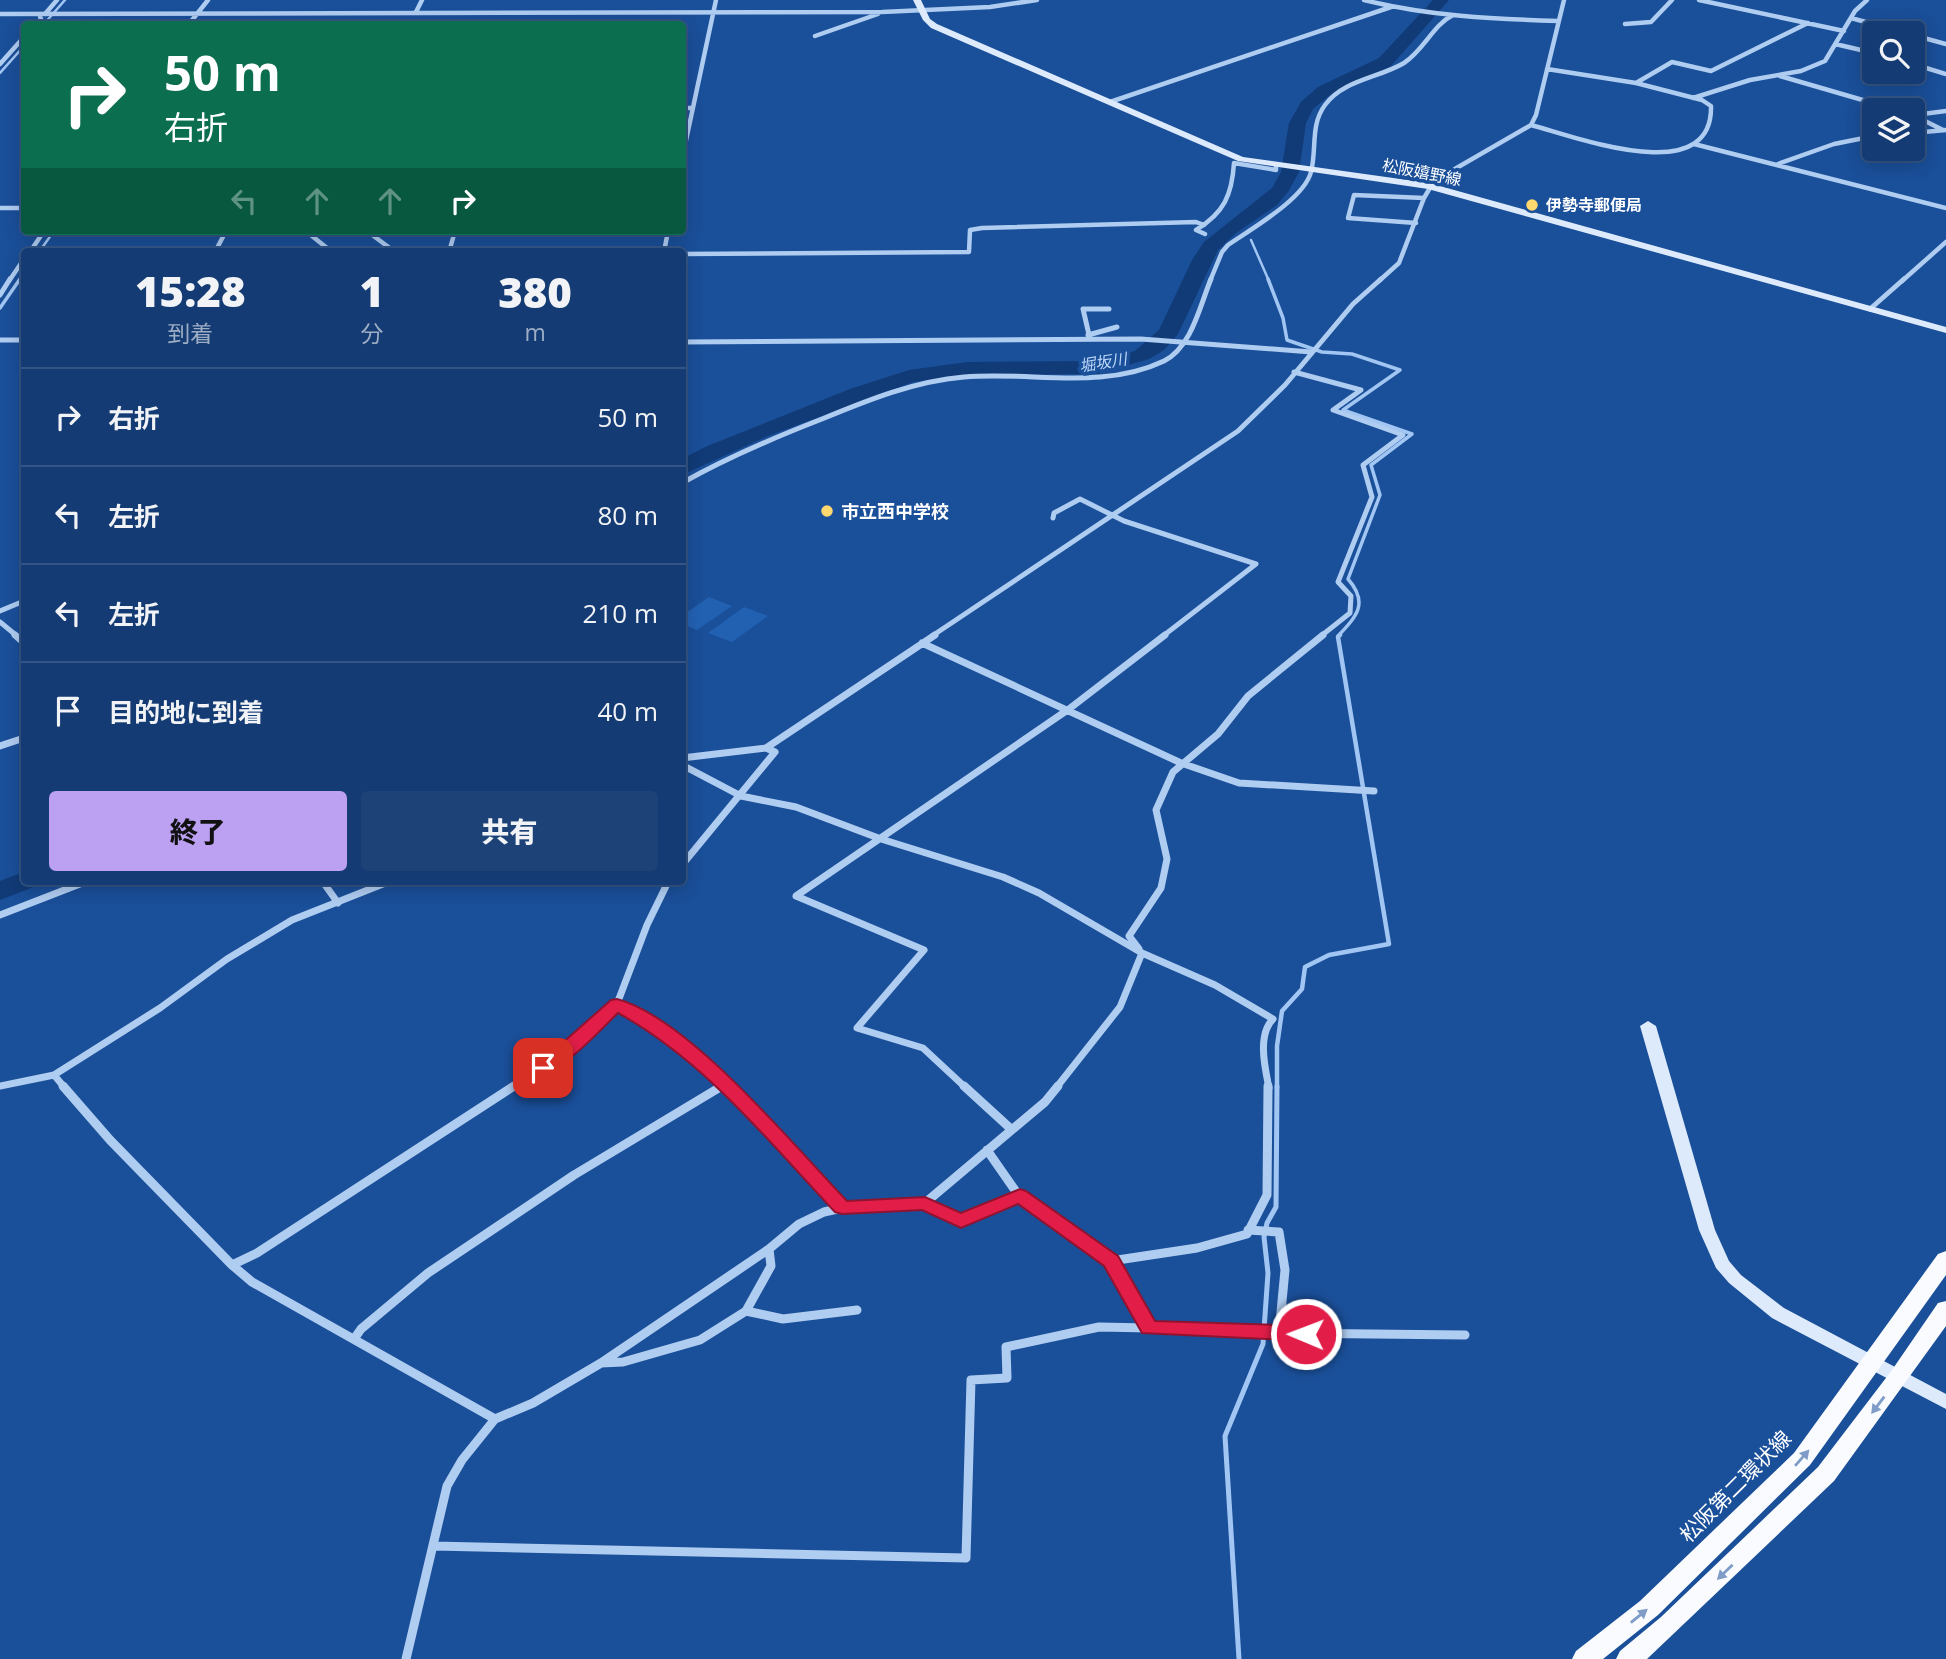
<!DOCTYPE html>
<html lang="ja">
<head>
<meta charset="utf-8">
<style>
  body { margin:0; font-family:"Open Sans","Noto Sans JP",sans-serif; background:#1d4278; color:#f1f3f6; height:100vh; display:flex; flex-direction:column; font-size:26px; white-space:nowrap }
  * { box-sizing:border-box; margin:0 }
  p { font-size:23px; color:#9dadc4 }
  .icon { flex:none; width:38px; height:38px; fill:none; stroke:currentColor; stroke-width:2; stroke-linecap:round; stroke-linejoin:round }
  .map { position:relative; flex:1; overflow:hidden }
  .panel { position:absolute; left:21px; top:248px; width:665px; height:637px; display:flex; flex-direction:column; background:#143b73; border-radius:7px; box-shadow:0 4px 18px #0003,0 0 0 2px #335585 }
  .panel>* { flex:none }
  .guide { position:absolute; left:21px; top:21px; width:665px; height:214px; border-radius:7px; box-shadow:0 4px 18px #0003,0 0 0 2px #335585; background:#0b6e4f; color:#fff; overflow:hidden }
  .tools { position:absolute; left:1862px; top:21px; display:grid; gap:14px }
  .tools a { display:grid; place-items:center; width:63px; height:63px; border-radius:7px; background:#143b73; box-shadow:0 4px 18px #0003,0 0 0 2px #335585; font-size:35px }
  .pin { position:absolute; display:grid; place-items:center; width:60px; height:60px; color:#fff; margin:-30px; border-radius:14px; box-shadow:0 4px 10px #0006 }
  .me { position:absolute; width:77px; margin:-38px; rotate:271deg; stroke-linejoin:round; filter:drop-shadow(0 0 5px #0008) }
  .turn { display:flex; align-items:center; gap:24px; height:147px; padding:0 28px; font-size:32px }
  .turn .icon { width:91px; height:91px; stroke-width:2.5 }
  .turn b { display:block; font-size:49px; line-height:60px }
  .lanes { display:flex; align-items:center; height:66px; padding:0 28px; background:#0003; justify-content:center; gap:35px; direction:ltr }
  .lanes .off { opacity:.35 }
  .eta { display:flex; justify-content:space-evenly; align-items:center; height:119px; text-align:center }
  .eta b { font-size:42px; font-weight:800; line-height:49px }
  .action { display:flex; gap:14px; margin-top:auto; padding:14px 28px }
  .action a { flex:1; height:80px; border-radius:7px; background:#bca0f2; color:#111; font-size:28px; font-weight:800; line-height:80px; text-align:center }
  .action a+a { background:#1d4278; color:#f1f3f6 }
  ul { padding:0; list-style:none }
  li { display:flex; align-items:center; gap:21px; height:98px; padding:0 28px; border-top:2px solid #335585 }
  li div { flex:1 }
  li b { display:block; font-size:26px }
  li em { font-style:normal }
  .map>svg:first-child { display:block }
  .green { fill:#2261b2 }
  .lines { fill:none; stroke-linecap:round; stroke-linejoin:round }
  .stream-far3 { stroke:#a2c6f3; stroke-width:2.5 }
  .stream-far2 { stroke:#a2c6f3; stroke-width:3.5 }
  .stream-far1 { stroke:#a2c6f3; stroke-width:4.5 }
  .stream { stroke:#a2c6f3; stroke-width:5 }
  .river { fill:#113b77; fill-rule:evenodd }
  .street-far3 { stroke:#afccf1; stroke-width:4.5 }
  .street-far2 { stroke:#afccf1; stroke-width:5 }
  .street-far1 { stroke:#afccf1; stroke-width:7 }
  .street { stroke:#afccf1; stroke-width:9 }
  .secondary { fill:#ddeafc; fill-rule:evenodd }
  .primary { fill:#f9fbff; fill-rule:evenodd }
  .oneway { fill:#7e9cc7 }
  .route { fill:#e11d48; stroke:#92132f; stroke-width:2 }
  .poi-dot { fill:#ffd86f; stroke:#1a4f99; stroke-width:2.5 }
  .labels { text-anchor:middle; dominant-baseline:central; stroke-width:7; stroke-linejoin:round; paint-order:stroke }
  .far-street-label { font-size:16px; fill:#fff; stroke:#1a4f99 }
  .far-poi-label { font-size:16px; font-weight:bold; fill:#fff; stroke:#1a4f99; text-anchor:start }
  .far-water-label { font-size:16px; font-style:italic; fill:#bbd6f7; stroke:#1a4f99 }
  .poi-label { font-size:18px; font-weight:bold; fill:#fff; stroke:#1a4f99; text-anchor:start }
  .near-street-label { font-size:21px; fill:#fff; stroke:#1a4f99 }
</style>
</head>
<body>
<div class="map">
<svg width="1946" height="1659" viewBox="0 0 1946 1659">
  <rect width="100%" height="100%" fill="#1a4f99"/>
  <path class="green" d="M709 597 732 606 697 630 683 624V615Z
    M744 607 768 616 732 642 708 633Z"/>
  <g class="lines">
    <path class="stream-far3" d="M44 24 65 0
      M0 73 24 46
      M1251 240 1269 281
      M39 252 54 231
      M19 281 24 273"/>
    <path class="stream-far2" d="M1268 279 1283 318 1287 340 1322 352 1352 354 1400 370 1343 410 1412 434 1371 465 1380 495 1348 579C1369 603 1357 616 1338 636
      M0 308 20 279"/>
    <path class="stream-far1" d="M1277 1088V1046L1282 1011 1302 989 1305 967 1329 955 1389 944 1338 637 1340 635"/>
    <path class="stream" d="M1239 1659 1225 1436 1263 1344 1268 1273 1264 1237 1267 1223 1276 1207 1277 1086"/>
    <path class="river" d="M1433 0H1449L1391 66 1330 95 1313 109 1306 123 1299 172 1288 192 1277 205 1236 233 1218 250 1178 334 1164 350 1149 359 1097 374 967 375 913 382 768 436 682 475V459L705 447 850 389 909 370 967 362 1097 361 1135 351 1159 330 1192 260 1204 242 1272 188 1281 172 1289 123 1301 102 1318 87 1379 58Z
      M24 872V882H38L34 887 0 900V881Z"/>
    <path class="street-far3" d="M1364 0C1428 16 1493 19 1558 21
      M1699 0 1844 31
      M416 12 422 0
      M0 14 882 12 990 7 1037 0
      M45 14 57 0
      M1851 18 1906 33
      M36 24 41 19 39 14
      M189 24 208 0
      M1625 24 1651 22 1672 0
      M1913 35 1946 44
      M815 36 878 14
      M1835 44 1874 53
      M0 64 24 37
      M1913 64 1946 74
      M1780 76 1897 110
      M1636 83 1672 62 1711 71 1808 23
      M1693 98 1750 80 1801 71 1825 61 1855 11 1867 0
      M1110 102 1391 7
      M682 108H693
      M1913 115 1943 130
      M1915 115 1946 111
      M1531 125C1574 136 1713 190 1711 106L1702 100 1636 83 1547 69
      M1913 133 1946 130
      M1694 144 1946 208
      M682 159 716 0
      M1778 164 1834 144 1874 136
      M0 208H24
      M1416 223 1348 218 1354 195 1424 198
      M367 231 395 252
      M1205 234 1196 230C1224 213 1232 195 1234 163L1276 170V166
      M30 252 44 231
      M215 252 226 231
      M332 252 312 236 333 231
      M342 252H349
      M449 252 455 231
      M664 252 668 231
      M682 254 969 252 970 230 982 228 1196 222 1204 225
      M9 281 24 259
      M1210 281 1222 252 1228 245C1251 229 1304 199 1311 172 1317 149 1310 125 1325 105 1343 80 1379 78 1404 63 1424 50 1433 25 1453 15
      M1379 281 1399 263 1424 198 1434 181 1531 125 1536 115 1564 0
      M1902 281 1946 242"/>
    <path class="street-far2" d="M0 295 10 279
      M1870 309 1904 279
      M1088 335 1117 327
      M1090 339 1083 309H1109
      M0 340H24
      M682 342 1141 339 1311 352
      M1294 372 1361 390 1333 410 1403 435 1363 465 1372 497 1338 582 1351 596 1350 613 1321 636
      M682 483C728 457 773 438 822 419 868 400 915 381 964 377 1031 371 1101 391 1164 361 1192 347 1200 305 1211 279
      M1053 518 1054 513 1080 499 1124 521 1256 564 1163 636
      M0 611 24 601
      M0 622 17 636
      M932 636 1238 431 1285 385 1353 304 1381 279"/>
    <path class="street-far1" d="M15 635 24 643
      M922 643 1181 763 1239 783 1374 791
      M0 746 24 738
      M682 758 766 748 935 635
      M682 765 741 796 796 807 881 839 1003 877 1039 893 1142 953 1215 985 1273 1019C1257 1035 1265 1068 1269 1088
      M682 865 775 752 766 748
      M323 882 338 903
      M0 915 85 882
      M1139 949 1129 936 1161 888 1167 859 1156 810 1173 772 1218 734 1248 696 1323 635
      M617 1004C658 1027 695 1053 728 1088
      M54 1075 65 1088
      M0 1086 54 1075 160 1008 227 959 292 920 388 882
      M511 1088 563 1054 617 1004 647 925 668 882
      M719 1088 725 1084
      M966 1088 923 1048 857 1028 924 950 796 896 1069 709 1165 635
      M1056 1088 1120 1007 1142 953"/>
    <path class="street" d="M63 1086 110 1140 232 1265 252 1282 495 1419
      M726 1086 842 1208
      M964 1086 1011 1129
      M987 1150 1019 1196
      M925 1203 1045 1102 1058 1086
      M1248 1230 1279 1232 1285 1270 1279 1333
      M1111 1261 1197 1248 1247 1234 1267 1195 1268 1086
      M232 1265 257 1253 514 1086
      M746 1311 783 1319 857 1310
      M1149 1328 1279 1333 1465 1335
      M354 1339 361 1329 428 1273 574 1175 722 1086
      M601 1363 623 1362 700 1340 746 1311 771 1266 769 1249
      M406 1659 447 1486 462 1460 495 1419 533 1403 601 1363 769 1249 799 1224 824 1212 842 1208 925 1203 961 1221 1019 1196 1111 1261 1149 1328 1099 1327 1006 1347 1007 1378 971 1380 966 1558 434 1546"/>
    <path class="secondary" d="M913 0H921L930 19 937 24 1243 157 1429 183 1946 327V333L1428 189 1238 161 931 28 923 20Z
      M1648 1021 1656 1026 1715 1230 1729 1261 1741 1275 1784 1308 1946 1394V1409L1772 1318 1729 1283 1716 1268 1699 1230 1640 1026Z"/>
    <path class="primary" d="M1946 1251V1275L1810 1465 1658 1615 1603 1659H1572L1576 1651 1640 1601 1794 1453 1938 1254Z
      M1946 1301V1326L1834 1481 1647 1659H1616L1620 1651 1661 1617 1818 1467 1892 1370 1938 1303Z"/>
  </g>
  <defs><path id="oneway-solid" d="M-6-.8H1V-3.2L6.5 0L1 3.2V.8H-6Z" transform="scale(1.75)"/></defs>
  <g class="oneway">
    <use href="#oneway-solid" transform="translate(1878 1405) rotate(127)"/>
    <use href="#oneway-solid" transform="translate(1802 1458) rotate(-49)"/>
    <use href="#oneway-solid" transform="translate(1725 1572) rotate(136)"/>
    <use href="#oneway-solid" transform="translate(1639 1616) rotate(-39)"/>
  </g>
  <path class="route" d="M617 999C689 1018 793 1145 847 1201L925 1197 961 1213 1020 1189 1026 1191 1118 1256 1155 1321 1306 1326 1313 1328 1316 1334 1313 1339 1306 1341 1142 1333 1104 1266 1018 1204 961 1228 922 1210 842 1214 835 1212C768 1141 705 1061 618 1013 603 1027 558 1078 537 1072L534 1068 611 1000Z"/>
  <g class="poi-dot">
    <circle cx="1532" cy="205" r="7"/>
    <circle cx="827" cy="511" r="7"/>
  </g>
  <g class="labels">
    <g class="far-street-label">
      <text transform="translate(1422 172) rotate(11)">松阪嬉野線</text>
    </g>
    <g class="far-poi-label">
      <text x="1546" y="205">伊勢寺郵便局</text>
    </g>
    <g class="far-water-label">
      <text transform="translate(1103 362) rotate(-9)">堀坂川</text>
    </g>
    <g class="poi-label">
      <text x="841" y="511">市立西中学校</text>
    </g>
    <g class="near-street-label">
      <text transform="translate(1735 1486) rotate(-45)">松阪第二環状線</text>
    </g>
  </g>
</svg>
<div class="tools">
<a><svg class="icon" aria-label="search" viewBox="0 0 24 24"><circle cx="10" cy="10" r="6"/><path d="M15 15l6 6"/></svg></a>
<a><svg class="icon" aria-label="layers" viewBox="0 0 24 24"><path d="M12 4l9 5-9 5-9-5zM3 14l9 5 9-5"/></svg></a>
</div>
<div class="pin" style="left:543px;top:1068px;background:#d93025"><svg class="icon" aria-label="arrive" viewBox="0 0 24 24"><path d="M6 21V4h12l-3 4 3 4H6"/></svg></div>
<svg class="me" style="left:1306px;top:1334px" viewBox="-20 -20 40 40"><circle r="17" fill="#e11d48" stroke="#fff" stroke-width="3"/><path d="M0-11L8 9 0 5-8 9z" fill="#fff"/></svg>
<div class="guide">
<div class="turn"><svg class="icon" aria-label="right" viewBox="0 0 24 24"><path d="M7 20v-9h11M14 6l5 5-5 5"/></svg><div><b>50 m</b>右折</div></div>
<div class="lanes"><svg class="icon off" aria-label="left" viewBox="0 0 24 24"><path d="M17 20v-9H6M10 6l-5 5 5 5"/></svg><svg class="icon off" aria-label="ahead" viewBox="0 0 24 24"><path d="M12 20V5M6 11l6-6 6 6"/></svg><svg class="icon off" aria-label="ahead" viewBox="0 0 24 24"><path d="M12 20V5M6 11l6-6 6 6"/></svg><svg class="icon" aria-label="right" viewBox="0 0 24 24"><path d="M7 20v-9h11M14 6l5 5-5 5"/></svg></div>
</div>
<section class="panel">
<div class="eta">
<div><b>15:28</b><p>到着</p></div>
<div><b>1</b><p>分</p></div>
<div><b>380</b><p>m</p></div>
</div>
<ul>
<li><svg class="icon" aria-label="right" viewBox="0 0 24 24"><path d="M7 20v-9h11M14 6l5 5-5 5"/></svg><div><b>右折</b></div><em>50 m</em></li>
<li><svg class="icon" aria-label="left" viewBox="0 0 24 24"><path d="M17 20v-9H6M10 6l-5 5 5 5"/></svg><div><b>左折</b></div><em>80 m</em></li>
<li><svg class="icon" aria-label="left" viewBox="0 0 24 24"><path d="M17 20v-9H6M10 6l-5 5 5 5"/></svg><div><b>左折</b></div><em>210 m</em></li>
<li><svg class="icon" aria-label="arrive" viewBox="0 0 24 24"><path d="M6 21V4h12l-3 4 3 4H6"/></svg><div><b>目的地に到着</b></div><em>40 m</em></li>
</ul>
<div class="action"><a>終了</a><a>共有</a></div>
</section>
</div>
</body>
</html>
